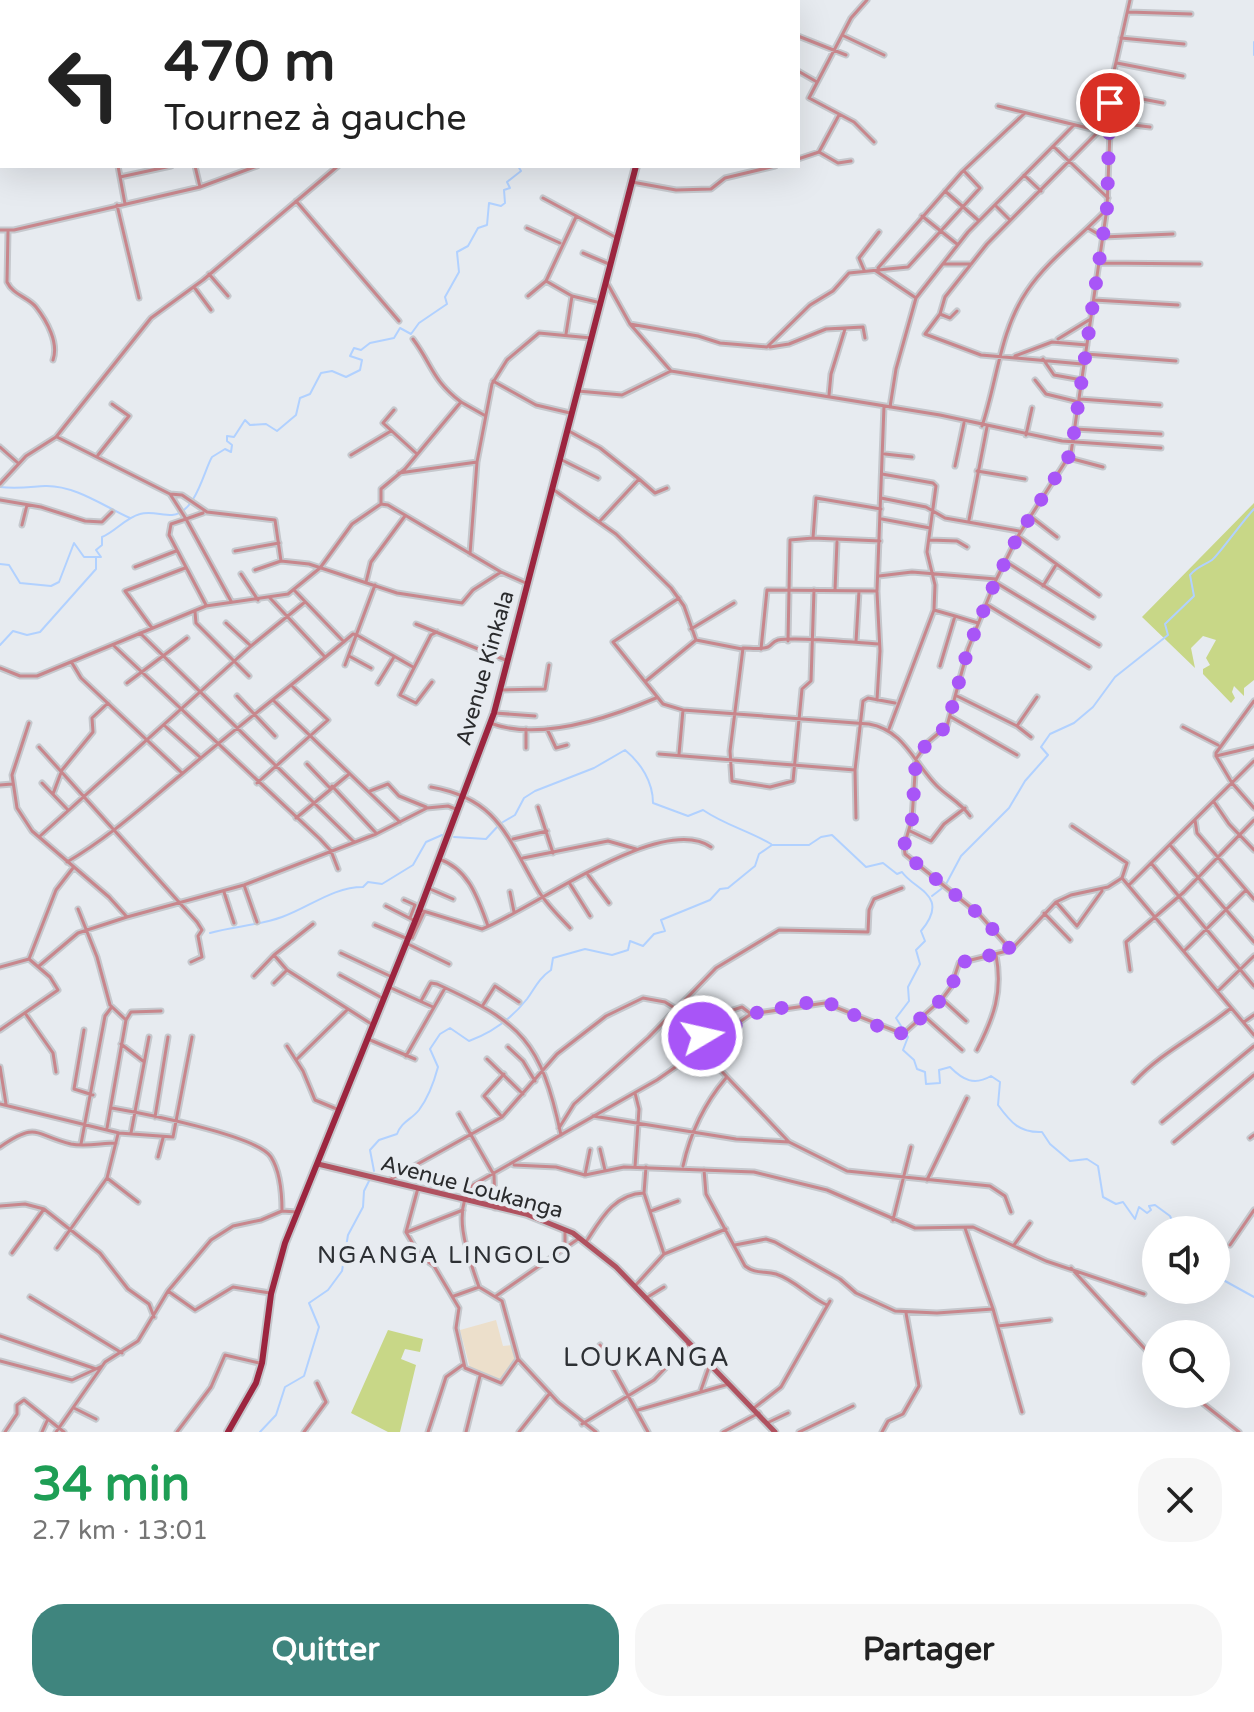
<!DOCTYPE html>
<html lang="fr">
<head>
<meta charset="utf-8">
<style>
  body { margin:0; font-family:"Varela Round",sans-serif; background:#f6f6f6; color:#222; height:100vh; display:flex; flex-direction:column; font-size:30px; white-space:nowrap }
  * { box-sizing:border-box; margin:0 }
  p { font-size:26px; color:#767676 }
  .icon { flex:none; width:44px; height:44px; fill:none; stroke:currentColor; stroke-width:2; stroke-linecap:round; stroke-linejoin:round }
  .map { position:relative; height:1432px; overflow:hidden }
  .drawer { display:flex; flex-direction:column; background:#fff; flex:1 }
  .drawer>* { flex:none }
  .hud { position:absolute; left:0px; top:0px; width:800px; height:168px; box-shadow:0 8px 32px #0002; background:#fff; color:#222; overflow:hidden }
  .buttons { position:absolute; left:1142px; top:1216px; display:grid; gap:16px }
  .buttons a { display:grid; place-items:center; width:88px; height:88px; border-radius:50%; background:#fff; box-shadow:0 8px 32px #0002; font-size:40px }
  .pin { position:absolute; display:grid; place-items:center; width:68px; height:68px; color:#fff; margin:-34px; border:4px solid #fff; border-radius:50%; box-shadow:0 2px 8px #0007 }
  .me { position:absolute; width:88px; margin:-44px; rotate:81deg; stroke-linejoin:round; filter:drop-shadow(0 0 6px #0008) }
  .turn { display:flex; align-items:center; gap:28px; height:168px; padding:0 32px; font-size:36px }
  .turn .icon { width:104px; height:104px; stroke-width:2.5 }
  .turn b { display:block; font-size:56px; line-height:68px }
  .round { display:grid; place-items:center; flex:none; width:84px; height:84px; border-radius:32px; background:#f6f6f6 }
  .head { display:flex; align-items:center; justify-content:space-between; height:136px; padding:0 32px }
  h1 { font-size:48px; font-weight:700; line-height:60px; color:#1e9e55 }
  .button { display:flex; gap:16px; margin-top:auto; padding:16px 32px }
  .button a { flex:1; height:92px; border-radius:32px; background:#3f857e; color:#fff; font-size:32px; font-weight:700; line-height:92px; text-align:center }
  .button a+a { background:#f6f6f6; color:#222 }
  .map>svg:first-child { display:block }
  .education { fill:#ecdfcb }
  .green { fill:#c8d787 }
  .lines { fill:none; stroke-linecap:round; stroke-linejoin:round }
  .stream { stroke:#b1d1ff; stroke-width:2 }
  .minor-casing { stroke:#c5c8cd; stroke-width:7 }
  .secondary-casing { stroke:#c5c8cd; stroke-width:9 }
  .primary-casing { stroke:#c5c8cd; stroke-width:10 }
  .minor { stroke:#c8868c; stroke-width:3 }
  .secondary { stroke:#b0515f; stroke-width:5 }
  .primary { stroke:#9c253f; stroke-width:6 }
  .route { stroke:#a855f7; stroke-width:14; stroke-dasharray:0 25.2 }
  .labels { text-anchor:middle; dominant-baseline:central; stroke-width:8; stroke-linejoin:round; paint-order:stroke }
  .street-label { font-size:22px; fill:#2a2b2d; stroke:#e7ebf0 }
  .neighbourhood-label { font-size:24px; letter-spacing:2px; fill:#2d3034; stroke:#e7ebf0 }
  .quarter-label { font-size:26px; letter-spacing:2px; fill:#2d3034; stroke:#e7ebf0 }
</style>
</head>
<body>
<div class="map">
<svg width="1254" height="1432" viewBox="0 0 1254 1432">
  <rect width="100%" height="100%" fill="#e7ebf0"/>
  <path class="education" d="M496 1320 503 1346 512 1345 518 1359 499 1384 471 1372 460 1330Z"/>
  <path class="green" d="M1254 503V680L1244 688V696L1234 686 1232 692 1235 698 1231 703 1203 674V669L1210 665 1206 658 1216 640 1203 636 1191 648 1195 668 1142 617Z
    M388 1330 423 1339 420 1352 405 1349 401 1359 416 1365 400 1432H388L351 1413Z"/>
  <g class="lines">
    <path class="stream" d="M373 0 376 2
      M443 0 445 2
      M331 2 332 0
      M625 2 627 0
      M1254 42V55
      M0 487C17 489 29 487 45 486 75 485 105 507 130 518
      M0 564 9 565 20 583 51 586 59 582 74 543 84 557H101L96 550 102 545V537C115 532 125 518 140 514 150 511 161 515 172 515 196 513 204 470 212 457L225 449 231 452 232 445 227 441V436L234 437 245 420 250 425 266 424 277 431 296 415 300 398 310 394 321 373 332 371 346 377 360 370 362 360 350 356 354 348 361 350 370 343 394 338 400 328 411 334 419 323 447 304 445 297 459 272 457 252 468 246 478 228 487 225 489 203 501 206 505 203 504 190 510 188 507 182 521 171 518 166
      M0 645 13 631 27 635 40 632 96 569V558
      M503 822 515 815 524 798 535 791 594 768 625 750C641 763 653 782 653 803L688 816 703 810C725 825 749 831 771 844
      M454 837 486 839 498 826
      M932 896 945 886 961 856 1009 808 1025 781 1048 755 1041 747 1050 734 1074 723 1093 707 1115 677 1168 635 1165 624 1194 596 1190 575C1198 566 1203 566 1212 560 1218 556 1244 519 1254 509
      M210 933C234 926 257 926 282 917 310 907 333 887 363 887L368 882 382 884 413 865 426 842 442 835
      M374 1171 370 1150 379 1140 397 1134C402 1121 411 1120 419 1110 428 1098 434 1082 438 1067L430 1049 440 1034 450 1028 469 1041C491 1033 512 1018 527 999 535 988 539 978 551 970L553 958 585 949 612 955 628 950 630 941 643 946 654 934 665 931 661 920 710 900 720 889 728 888 755 866 759 854 772 845H809L821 837 832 835 866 867 883 863 897 874 902 872C914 890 951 895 921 931L925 941 916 950 920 964 908 987 909 1001 896 1018 908 1037 903 1050 914 1060 917 1069 925 1072 926 1084 940 1083 939 1070 950 1067C963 1080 974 1086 991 1076L1000 1082 998 1105C1011 1123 1020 1133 1042 1132L1050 1144 1070 1161 1087 1159 1098 1166 1103 1197 1116 1204 1123 1202 1135 1219 1139 1207 1147 1213 1151 1210 1149 1206 1155 1205 1170 1216 1175 1227 1183 1225 1189 1230
      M1216 1276 1254 1297
      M260 1432 276 1415 285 1387 304 1376 319 1327 309 1303 328 1290 342 1271 348 1235 363 1207 364 1191 370 1179"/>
    <defs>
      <path id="minor" d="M87 0 89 2
        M549 0V1
        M688 0 694 2
        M867 0 851 18 809 98 854 122 874 142
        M282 2 284 0
        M1128 12 1191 14
        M842 35 884 55
        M798 36 846 55
        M1121 38 1184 44
        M1117 63 1183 76
        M798 71 817 82
        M1111 93 1163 103
        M998 106 1108 133
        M1109 122 1150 127
        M1053 146 1108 198
        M819 152 838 163 851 161
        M798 159 819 152 839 115
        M118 166 125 204
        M195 166 200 187
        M1024 175 1041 191
        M120 177 171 166
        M632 182 676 190 711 189 725 178 775 166
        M945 191 978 220
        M543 198 617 238
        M296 201 399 321
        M117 205 139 298
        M995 205 1009 219
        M922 216 957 244
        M576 217 546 281 572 296 601 303
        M527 228 560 243
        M1088 228 1103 237 1173 234
        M0 230H14L200 187 257 166
        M8 232 7 282C13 295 28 297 36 307 47 321 59 343 53 360
        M583 253 609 264
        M1100 263 1200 264
        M943 264H971
        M878 268 962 172 1025 113
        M864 270 859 258 879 232
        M876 271 916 298 968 232 1074 125
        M209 274 228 296
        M606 281 630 324 671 371
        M194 287 211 310
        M528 296 546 281
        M1094 300 1178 305
        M940 314 950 318 957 311
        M630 324 698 336 720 343 767 347 810 305 833 291 849 273 908 267 980 188 964 171
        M566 334 572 296
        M413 339C433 366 432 380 461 402
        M1058 339 1089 320
        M770 347 789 344 826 329 863 327 865 338
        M1086 354 1176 361
        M1015 356 1052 342 1087 345
        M1043 359 1054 375 1082 380
        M1082 364 981 355 925 334 940 314 945 297 987 244 1099 131
        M1035 380 1046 394 1079 402
        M493 381 536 405 570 413
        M578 391 622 395 671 371 940 415 1062 441 1161 448
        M829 395 831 374 845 329
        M1080 399 1160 405
        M890 407 896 369 916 298
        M394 410 383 423 417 454
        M982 426C997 382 1000 330 1027 291 1047 261 1081 236 1106 210
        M1075 429 1161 434
        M567 430 600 448 639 479 600 521
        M1026 435 1032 408
        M57 437 170 494 182 495 207 512 275 520 281 561
        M0 447 18 463
        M885 454 912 457
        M98 455 129 416 112 404
        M351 455 391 431
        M1069 458 1103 467
        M560 459 598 478
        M955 466 964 423
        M977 471 1025 479
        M399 473 477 462
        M882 474 933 483 936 486 927 552 935 585 934 610 889 729
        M639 479 655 493 667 488
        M0 484 26 456 56 437 151 318 203 280 338 166
        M554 490 616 534 671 588 684 606 696 640
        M170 494 186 519 203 513
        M881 498 926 507 945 518 1019 531
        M0 500 41 507 85 521 102 522 112 512
        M381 504 388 505 501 572 528 584
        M1030 516 1057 537
        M882 519 930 528
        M969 520 987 427
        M22 525 27 505
        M1018 536 1099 595
        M813 538 880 541
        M930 540 957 541 967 547
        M235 551 279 543
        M470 554 477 462 492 384 507 360 539 333 591 338
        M1005 561 1093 617
        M135 567 176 551
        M255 570 281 561 309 564 397 593 462 603 473 590 501 572
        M241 574 258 600
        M879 576 912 572 996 579
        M366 582 371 562 405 516
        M995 582 1099 645
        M1043 586 1056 565
        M294 590 344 642
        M814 590 811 681 802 689 793 781 770 787 732 781 730 751 743 648C751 648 760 650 768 647 773 644 772 642 778 640 798 636 856 643 879 644
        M835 590 837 542
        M877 592 880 651 877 700
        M270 598 325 657
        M679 598 613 642 663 704 683 710 869 724C904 730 914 763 937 786 948 797 960 802 970 816
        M986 604 1089 667
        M206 605 169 535 171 524 186 519 231 601
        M934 610 955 616 940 666
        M195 612 196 623 249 676
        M955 616 978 623
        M226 623 251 646
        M416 624 508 661
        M152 628 125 591 185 568
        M691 629 734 603
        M140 633 354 842
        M357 635 413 667
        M788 641 790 540 813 538 816 498 881 509
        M856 642 859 591
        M113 645 320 839 331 851 338 869
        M761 649 767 590 877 591 884 406
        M349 656 371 668
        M72 663 81 678 182 773
        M345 665 375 585
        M0 668 20 676H37L206 606 288 594 320 568 352 524 381 504V489L405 469 461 402 484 415
        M646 681 696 640 742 649
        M432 682 416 703 400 695 431 635 437 632
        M127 683 187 638
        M378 683 394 657
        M500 690 545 689 549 665
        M237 696 275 736
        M957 696 1017 726 1031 737
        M274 701 400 822
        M1254 701 1216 753V756L1254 747
        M495 713 535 716
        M951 717 1017 755
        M29 723 12 775 17 808 32 831 109 897 127 917 244 885 376 834 427 808 448 806 458 810
        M490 723C540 742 609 718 656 698
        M165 726 201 758
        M1017 726 1037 697
        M1183 727 1218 745
        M547 729 556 748 567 745
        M39 747 197 922 202 930 198 936 202 957 191 962
        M526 748V729
        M659 754 855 770
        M679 754 683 710
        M1216 756 1232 783 1254 808
        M307 764 330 788
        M42 783 68 810
        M257 783 328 720 293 687
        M0 785 12 784
        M332 786 376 833
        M431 787C499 799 507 838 538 890 546 904 559 916 570 928
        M370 791 388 784 399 796 426 807
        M53 794 62 770 93 732 92 718 108 703
        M1214 802 1229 824 1254 850
        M538 807 553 853
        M296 818 348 775
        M856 818 855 770 863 701 868 698 895 703
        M1195 820 1197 833 1254 899
        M910 831 931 841 944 824 965 808
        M39 837 251 646 305 602
        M513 839 547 831
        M1170 845 1254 942
        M523 858 608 841 636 849
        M439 859C469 869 478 899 488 926
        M67 862C111 836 144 805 183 773 239 725 297 682 353 634L357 635
        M1151 863 1254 986
        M588 875 609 903
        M1122 878 1254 1035
        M570 884 590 916
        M244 885 257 922
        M1129 885 1254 761
        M428 888 453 899
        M224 892 234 923
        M510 892 514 912
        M404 900 415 905 410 918
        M1056 902 1077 926 1102 891
        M386 906 415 921
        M78 909 97 957 110 1005 126 1020 107 1128
        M420 910 482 929C532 910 661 812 711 847
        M1044 913 1070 940
        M375 925 408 939
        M417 927 424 912
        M409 937 412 938 417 927 414 925
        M406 943 449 964
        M1011 950 980 915 905 854 904 846 912 819 916 759 928 742 947 726 968 649 995 582 1018 536 1071 453 1107 208 1112 80 1130 0
        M1185 950 1246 890
        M341 953 392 977
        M39 966 78 933 127 917
        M0 967 29 959 56 890 73 868
        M287 970 274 955 313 924
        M1130 970 1126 942 1184 892 1254 820
        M340 975 384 999
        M254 976 274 955
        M274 983 287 970 373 1025
        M389 987 433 1007
        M1218 991 1254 956
        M942 999 966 1021
        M421 1001 431 983 437 984C522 1023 541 1041 561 1135
        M483 1005 495 986 519 1002
        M25 1013 53 1053 56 1072
        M924 1016 962 1050
        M126 1020 131 1012 161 1011
        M697 1022 742 1007 751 1014
        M1244 1022 1254 1015
        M0 1030 58 990 50 977 29 959
        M84 1030 74 1089 93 1095
        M368 1039 415 1059
        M121 1044 143 1061
        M287 1046 303 1071 315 1100 339 1110
        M508 1047 523 1061 535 1081
        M977 1050C994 1017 1003 992 996 955
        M406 1056 445 988
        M487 1059 523 1094
        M296 1060 347 1010
        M0 1067 6 1104
        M1134 1082C1161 1052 1200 1034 1231 1008
        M635 1093 639 1109 635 1167
        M0 1104 119 1133 173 1137 192 1037
        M112 1108C141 1113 257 1135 271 1157 280 1171 282 1194 282 1211
        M459 1114 494 1175 495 1208
        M593 1116 736 1139 789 1142 847 1171 990 1186 1005 1196 1011 1212
        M155 1117 168 1037
        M502 1117 484 1096 504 1074
        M1162 1122 1254 1046
        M559 1128 574 1104 649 1037 716 968 779 930 868 932 869 910 874 899 902 888
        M131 1133 149 1037
        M1250 1138 1254 1135
        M1174 1142 1254 1075
        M81 1144 105 1016 111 1008
        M0 1147C38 1121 34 1135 71 1144 85 1147 102 1143 116 1143
        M600 1149 605 1170
        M158 1157 163 1138
        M514 1165 556 1167 585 1175 624 1167 754 1172 827 1190 915 1228 973 1227 1046 1261 1144 1294
        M683 1166C690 1134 704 1104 726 1078
        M704 1170 706 1194 745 1266C755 1274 764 1271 776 1274 795 1280 809 1297 827 1305
        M585 1175 590 1150
        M107 1178 138 1202
        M389 1180 502 1117 557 1054 606 1016 643 998 665 1002 697 1022 707 1056 789 1142
        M927 1180 967 1098
        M418 1188 406 1232 420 1256 434 1266 459 1308 456 1328 465 1368 501 1383 518 1359
        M0 1206 25 1204 44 1209 12 1253
        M44 1209 100 1253 128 1289 149 1304 154 1317
        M651 1211 678 1201
        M893 1220 911 1147
        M965 1228 993 1309 1022 1412
        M407 1232 463 1210
        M586 1242C601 1219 614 1194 644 1193
        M735 1245 766 1239 775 1242 840 1279 856 1293 895 1311 937 1313 993 1309
        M1014 1245 1030 1223
        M1230 1245 1254 1210
        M57 1248 107 1178 118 1134
        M565 1250V1230
        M664 1254 726 1229
        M1071 1268 1156 1361
        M635 1286 664 1254 644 1193 646 1167
        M479 1287C469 1258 450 1211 473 1185L657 1080 751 1014 825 1003 903 1034 942 999 951 987 959 963 1011 950 1056 902 1071 895 1108 887 1122 878 1127 863 1072 826
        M168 1291 195 1310 233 1287 270 1293
        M454 1296 479 1287 502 1301 518 1359 558 1402 596 1432
        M496 1296 578 1239
        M30 1297 122 1353
        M646 1298 664 1287
        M998 1326 1050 1320
        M0 1336 96 1369 102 1366
        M600 1345 648 1432
        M0 1361 72 1380 96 1369
        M701 1390 710 1364
        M1191 1394 1239 1432
        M74 1408 96 1419
        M754 1408 781 1387 830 1301
        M638 1410 729 1384
        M767 1423 788 1413
        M582 1424 654 1380 689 1343
        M5 1432 17 1414V1405L24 1400 64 1432
        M42 1432 47 1421
        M56 1432 105 1362 138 1341 168 1291 211 1240 233 1226 261 1220 282 1211 297 1212
        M177 1432 211 1387 225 1355 259 1363
        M304 1432 326 1402 317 1383
        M428 1432 446 1377 464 1364
        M466 1432 480 1376
        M519 1432 550 1393
        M723 1432 759 1413
        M799 1432 853 1406
        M882 1432 888 1421 903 1414 919 1386 906 1313"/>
      <path id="secondary" d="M318 1164 526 1214 573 1233 616 1267 775 1432"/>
      <path id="primary" d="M709 2 711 0
        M228 1432 256 1383 262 1363 271 1294 285 1243 418 914 494 713 636 166"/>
    </defs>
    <use href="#minor" class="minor-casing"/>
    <use href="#secondary" class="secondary-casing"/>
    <use href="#primary" class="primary-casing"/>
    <use href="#minor" class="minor"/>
    <use href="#secondary" class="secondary"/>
    <use href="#primary" class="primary"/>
  </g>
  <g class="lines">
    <path class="route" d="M702 1036 705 1048 751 1014 806 1003 831 1004 875 1025 903 1034 942 999 953 983 959 963 1011 950 980 915 905 854 904 846 912 819 916 759 928 742 947 726 968 649 995 582 1018 536 1071 453 1107 208 1110 103"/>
  </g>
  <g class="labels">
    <g class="street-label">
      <text transform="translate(485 668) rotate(-74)">Avenue Kinkala</text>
      <text transform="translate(472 1187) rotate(15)">Avenue Loukanga</text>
    </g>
    <g class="neighbourhood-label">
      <text x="445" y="1255">NGANGA LINGOLO</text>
    </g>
    <g class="quarter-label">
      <text x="647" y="1357">LOUKANGA</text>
    </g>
  </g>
</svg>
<div class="buttons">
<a><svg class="icon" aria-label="sound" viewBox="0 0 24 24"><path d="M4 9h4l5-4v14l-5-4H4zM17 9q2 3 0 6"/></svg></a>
<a><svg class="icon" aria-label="search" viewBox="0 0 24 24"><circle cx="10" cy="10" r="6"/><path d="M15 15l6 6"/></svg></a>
</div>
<div class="pin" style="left:1110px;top:103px;background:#d93025"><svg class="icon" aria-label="arrive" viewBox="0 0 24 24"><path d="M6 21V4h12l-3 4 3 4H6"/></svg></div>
<svg class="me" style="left:702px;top:1036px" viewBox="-20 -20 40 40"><circle r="17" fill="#a855f7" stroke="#fff" stroke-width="3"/><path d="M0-11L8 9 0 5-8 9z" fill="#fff"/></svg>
<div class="hud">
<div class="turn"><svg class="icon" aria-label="left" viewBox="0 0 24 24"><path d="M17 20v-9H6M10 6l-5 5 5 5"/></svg><div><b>470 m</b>Tournez à gauche</div></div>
</div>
</div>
<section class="drawer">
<div class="head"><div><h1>34 min</h1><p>2.7 km · 13:01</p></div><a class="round"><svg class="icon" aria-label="close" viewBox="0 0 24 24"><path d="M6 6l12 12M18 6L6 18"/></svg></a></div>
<div class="button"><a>Quitter</a><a>Partager</a></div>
</section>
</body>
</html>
